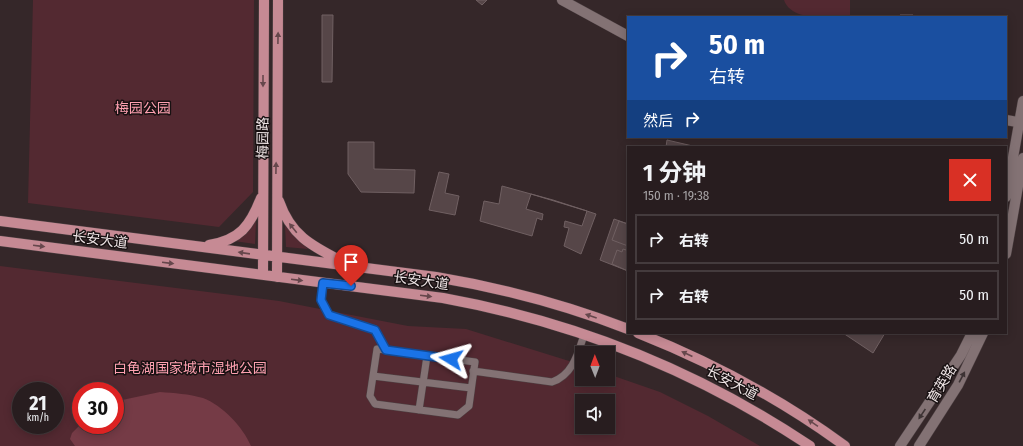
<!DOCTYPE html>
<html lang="zh">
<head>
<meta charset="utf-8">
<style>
  body { margin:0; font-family:"Fira Sans Condensed","Noto Sans SC",sans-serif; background:#342a2c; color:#f1f3f6; height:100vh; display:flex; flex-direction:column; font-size:15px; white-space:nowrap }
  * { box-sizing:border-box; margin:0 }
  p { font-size:13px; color:#a5a2a4 }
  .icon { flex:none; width:22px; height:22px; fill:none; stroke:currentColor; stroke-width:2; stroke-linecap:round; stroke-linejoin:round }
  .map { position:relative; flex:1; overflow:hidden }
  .drawer { position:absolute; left:627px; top:146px; width:380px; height:188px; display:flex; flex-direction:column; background:#281d1f; border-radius:0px; box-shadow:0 2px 10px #0003,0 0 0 1px #443b3d }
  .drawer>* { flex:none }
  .banner { position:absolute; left:627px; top:16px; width:380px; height:122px; border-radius:0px; box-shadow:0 2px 10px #0003,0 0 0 1px #443b3d; background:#1a4fa0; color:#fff; overflow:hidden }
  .needle { width:26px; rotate:359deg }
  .controls { position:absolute; left:575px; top:346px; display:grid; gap:8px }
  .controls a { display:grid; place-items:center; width:40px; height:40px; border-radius:0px; background:#281d1f; box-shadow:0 2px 10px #0003,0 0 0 1px #443b3d; font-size:20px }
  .speed { position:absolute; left:12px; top:382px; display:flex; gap:8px; font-size:20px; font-weight:700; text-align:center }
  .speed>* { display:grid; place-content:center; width:52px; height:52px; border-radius:50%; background:#281d1f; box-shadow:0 2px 10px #0003,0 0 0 1px #443b3d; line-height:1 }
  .speed small { font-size:10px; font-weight:400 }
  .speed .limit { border:6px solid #d22; background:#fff; color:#111 }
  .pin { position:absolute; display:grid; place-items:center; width:34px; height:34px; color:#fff; margin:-41px -17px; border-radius:50% 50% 50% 0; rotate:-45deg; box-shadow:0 0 4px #0007 }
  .pin .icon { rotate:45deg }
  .me { position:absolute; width:44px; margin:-22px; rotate:278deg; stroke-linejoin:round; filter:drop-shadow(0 0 3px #0008) }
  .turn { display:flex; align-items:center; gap:14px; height:84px; padding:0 16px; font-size:18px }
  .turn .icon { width:52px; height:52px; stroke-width:2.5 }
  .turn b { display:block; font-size:28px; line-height:34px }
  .then { display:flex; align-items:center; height:38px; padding:0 16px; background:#0003; gap:8px; font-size:15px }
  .round { display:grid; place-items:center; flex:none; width:42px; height:42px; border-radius:0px; background:#342a2c }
  .overview { display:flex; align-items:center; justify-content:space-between; height:68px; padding:0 16px }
  h1 { font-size:24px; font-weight:700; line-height:30px }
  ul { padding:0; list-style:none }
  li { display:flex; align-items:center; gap:12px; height:50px; margin:0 8px 6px; padding:0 8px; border:2px solid #443b3d; border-radius:0px }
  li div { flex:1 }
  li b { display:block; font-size:15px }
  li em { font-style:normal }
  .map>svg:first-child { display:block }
  .green { fill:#532931; fill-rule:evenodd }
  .water { fill:#753b46 }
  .building { fill:#564648; stroke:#706062 }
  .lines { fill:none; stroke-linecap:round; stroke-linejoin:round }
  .street-casing { stroke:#4e4244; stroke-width:8 }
  .secondary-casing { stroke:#4e4244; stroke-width:11 }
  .primary-casing { stroke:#4e4244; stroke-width:11 }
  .street { stroke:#837274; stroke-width:7 }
  .secondary { stroke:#837274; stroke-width:10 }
  .primary { stroke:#c68a94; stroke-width:10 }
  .oneway { fill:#66474c }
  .oneway2 { fill:#3d3334 }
  .route-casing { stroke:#114b97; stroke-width:10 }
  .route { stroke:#1a73e8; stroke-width:7 }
  .labels { text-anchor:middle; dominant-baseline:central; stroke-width:3; stroke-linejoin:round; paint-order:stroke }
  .park-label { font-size:14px; fill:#fda0b0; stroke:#181112 }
  .street-label { font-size:14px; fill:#ede3e4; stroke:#181112 }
</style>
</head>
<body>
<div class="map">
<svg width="1023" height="446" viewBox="0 0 1023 446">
  <rect width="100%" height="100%" fill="#352729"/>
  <path class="green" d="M33 0H254L253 192 219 227 28 203Z
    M784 0H850V17C831 17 791 22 784 0Z
    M256 221 255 244 234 241 244 235Z
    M285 226 308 249 286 247Z
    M0 266 279 301 408 326 466 329 582 365V379H608V374L660 392 708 416 760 446H0ZM21 391H55V425H21ZM81 391H115V425H81ZM582 401H608V427H582Z"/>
  <path class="water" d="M160 392C174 393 189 394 203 398 222 405 243 427 251 446H75L70 439 72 433 81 424 115 425V404L122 400Z"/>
  <path class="building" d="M476 0H487L482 5Z
    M322 15H333L332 82H322Z
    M900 15H913V17H900Z
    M870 16H883V17H870Z
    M667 140 697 147H666Z
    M348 142H374V169L415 170 414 193 361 192 348 174Z
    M439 172 449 174 445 193 459 196 455 215 429 210Z
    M502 186 531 194 526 209 543 214 542 220 537 218 532 236 480 221 484 201 499 204Z
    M531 194 553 200 587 211Z
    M587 211 596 214 581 254 564 246 569 228 564 227 565 221 582 226Z
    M614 219 628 224V271L600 260Z
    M619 221 628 224V271L612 264 617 250 622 252 623 249 626 250 628 246 612 240Z
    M843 333H885L873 353Z"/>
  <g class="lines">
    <defs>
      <path id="street" d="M323 283 321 300 329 315 375 329 386 350 475 362 469 406 458 415 375 404 370 396 377 349 386 350
        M473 371 552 382C573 375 578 353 584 335
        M373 376 471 388
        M419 410 427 356"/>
      <path id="secondary" d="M562 0 628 36
        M1006 120 1023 123
        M1006 197 1023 101
        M1006 254 1023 158
        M900 446 961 355 972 333
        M919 446 958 385 983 333"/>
      <path id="primary" d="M279 201C291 236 312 246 343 262
        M0 221 436 277C502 288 566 305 628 329
        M0 241 443 298C575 322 698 371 810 446
        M209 245C240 240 250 226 261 198
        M263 275 264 0
        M277 277 278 0
        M638 333C711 362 781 399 845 446"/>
    </defs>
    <use href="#street" class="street-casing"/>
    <use href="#secondary" class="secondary-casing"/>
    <use href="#primary" class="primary-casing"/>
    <use href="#street" class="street"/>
    <use href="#secondary" class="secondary"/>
    <use href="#primary" class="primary"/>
  </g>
  <defs><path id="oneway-solid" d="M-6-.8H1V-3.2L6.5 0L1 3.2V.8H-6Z"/></defs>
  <g class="oneway">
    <use href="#oneway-solid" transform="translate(278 38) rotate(-89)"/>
    <use href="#oneway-solid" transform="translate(263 81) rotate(90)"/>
    <use href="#oneway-solid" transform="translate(276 168) rotate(-89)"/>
    <use href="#oneway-solid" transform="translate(293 228) rotate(-129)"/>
    <use href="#oneway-solid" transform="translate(39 246) rotate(7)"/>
    <use href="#oneway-solid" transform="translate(244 253) rotate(-172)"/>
    <use href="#oneway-solid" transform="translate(168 263) rotate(7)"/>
    <use href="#oneway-solid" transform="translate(297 280) rotate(7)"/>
    <use href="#oneway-solid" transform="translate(426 296) rotate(7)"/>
    <use href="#oneway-solid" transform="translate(591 316) rotate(-161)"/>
    <use href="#oneway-solid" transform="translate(687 354) rotate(-155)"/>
    <use href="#oneway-solid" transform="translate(813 423) rotate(-146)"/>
  </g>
  <g class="oneway2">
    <use href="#oneway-solid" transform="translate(962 377) rotate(-62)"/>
    <use href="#oneway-solid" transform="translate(922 414) rotate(124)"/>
  </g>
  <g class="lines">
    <defs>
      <path id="route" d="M351 286 323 283 321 300 329 315 375 330 386 350 451 359"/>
    </defs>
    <use href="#route" class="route-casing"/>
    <use href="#route" class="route"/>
  </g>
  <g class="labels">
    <g class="park-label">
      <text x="143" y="108">梅园公园</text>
      <text x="190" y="368">白龟湖国家城市湿地公园</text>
    </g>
    <g class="street-label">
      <text transform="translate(263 138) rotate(-89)">梅园路</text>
      <text transform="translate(100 240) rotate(7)">长安大道</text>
      <text transform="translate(421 281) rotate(8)">长安大道</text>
      <text transform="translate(732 383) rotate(28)">长安大道</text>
      <text transform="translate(942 384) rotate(-59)">育英路</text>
    </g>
  </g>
</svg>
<div class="controls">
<a><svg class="needle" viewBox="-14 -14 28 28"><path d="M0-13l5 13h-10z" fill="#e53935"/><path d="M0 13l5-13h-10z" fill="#a5a2a4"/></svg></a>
<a><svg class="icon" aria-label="sound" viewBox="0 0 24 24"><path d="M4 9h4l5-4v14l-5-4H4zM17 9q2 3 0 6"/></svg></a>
</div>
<div class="speed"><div>21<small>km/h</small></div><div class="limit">30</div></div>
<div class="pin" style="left:351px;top:286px;background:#d93025"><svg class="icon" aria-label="arrive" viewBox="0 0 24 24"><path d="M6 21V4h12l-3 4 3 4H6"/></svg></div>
<svg class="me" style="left:451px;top:359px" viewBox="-20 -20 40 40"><path d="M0-17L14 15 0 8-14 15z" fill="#1a73e8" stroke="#fff" stroke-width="4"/></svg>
<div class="banner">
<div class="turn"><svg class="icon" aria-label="right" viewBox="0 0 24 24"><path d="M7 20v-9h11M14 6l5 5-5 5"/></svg><div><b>50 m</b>右转</div></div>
<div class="then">然后<svg class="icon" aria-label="right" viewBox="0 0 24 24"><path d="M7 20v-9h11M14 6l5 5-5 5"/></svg></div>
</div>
<section class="drawer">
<div class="overview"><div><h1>1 分钟</h1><p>150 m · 19:38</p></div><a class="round" style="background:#d93025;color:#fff"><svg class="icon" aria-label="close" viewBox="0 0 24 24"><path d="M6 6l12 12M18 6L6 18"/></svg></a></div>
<ul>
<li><svg class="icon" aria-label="right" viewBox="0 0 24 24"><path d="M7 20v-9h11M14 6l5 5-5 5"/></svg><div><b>右转</b></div><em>50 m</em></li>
<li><svg class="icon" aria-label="right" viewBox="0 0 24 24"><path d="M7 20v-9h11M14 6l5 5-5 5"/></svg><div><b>右转</b></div><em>50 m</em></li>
</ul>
</section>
</div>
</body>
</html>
